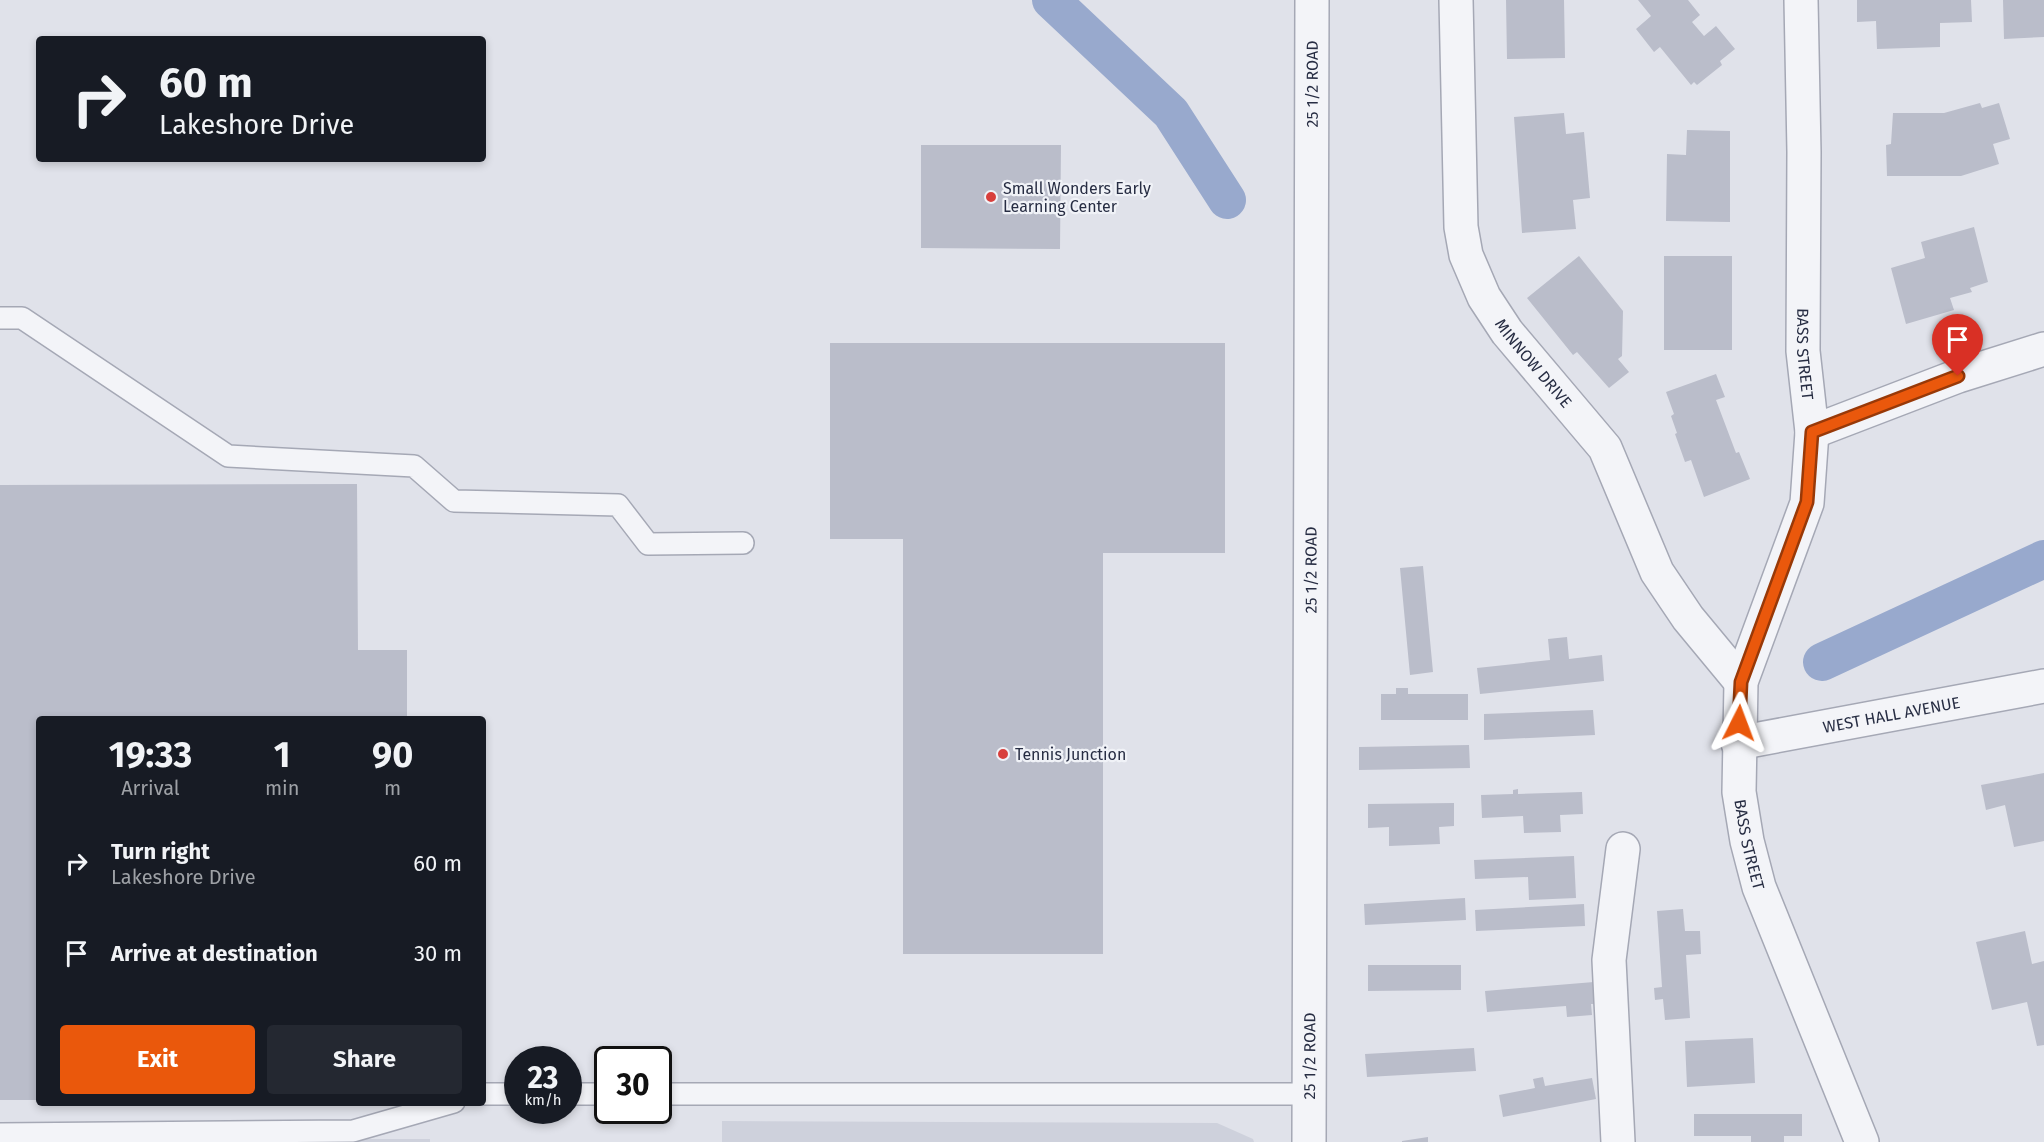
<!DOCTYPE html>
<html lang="en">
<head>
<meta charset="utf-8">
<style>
  body { margin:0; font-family:"Fira Sans",sans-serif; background:#242831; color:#f1f3f6; height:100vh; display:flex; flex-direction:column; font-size:22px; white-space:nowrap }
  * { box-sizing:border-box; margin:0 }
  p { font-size:20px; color:#9ea1a6 }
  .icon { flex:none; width:33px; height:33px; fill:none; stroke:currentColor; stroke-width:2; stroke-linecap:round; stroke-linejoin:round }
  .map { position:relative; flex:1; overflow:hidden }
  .panel { position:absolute; left:36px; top:716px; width:450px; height:390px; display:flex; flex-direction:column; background:#171b24; border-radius:6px; box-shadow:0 3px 9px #0003 }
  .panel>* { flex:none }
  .guide { position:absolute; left:36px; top:36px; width:450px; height:126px; border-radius:6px; box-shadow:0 3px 9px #0003; background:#171b24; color:#f1f3f6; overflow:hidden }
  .speed { position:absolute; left:504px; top:1046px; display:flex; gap:12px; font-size:30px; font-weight:700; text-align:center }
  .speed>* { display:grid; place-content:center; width:78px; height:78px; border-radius:50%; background:#171b24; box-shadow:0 3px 9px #0003; line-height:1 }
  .speed small { font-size:15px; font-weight:400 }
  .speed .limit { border:3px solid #111; border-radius:9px; background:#fff; color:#111 }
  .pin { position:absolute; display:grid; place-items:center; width:51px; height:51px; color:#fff; margin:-62px -26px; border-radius:50% 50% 50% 0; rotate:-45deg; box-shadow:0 0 6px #0007 }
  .pin .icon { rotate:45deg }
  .me { position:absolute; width:66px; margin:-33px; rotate:3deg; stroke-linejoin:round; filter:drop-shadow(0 0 4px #0008) }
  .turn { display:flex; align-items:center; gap:21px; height:126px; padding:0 24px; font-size:27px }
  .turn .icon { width:78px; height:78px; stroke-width:2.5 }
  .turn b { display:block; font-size:42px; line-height:51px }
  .eta { display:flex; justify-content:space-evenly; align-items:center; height:102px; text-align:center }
  .eta b { font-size:36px; font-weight:700; line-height:42px }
  .action { display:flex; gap:12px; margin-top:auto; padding:12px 24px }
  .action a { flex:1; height:69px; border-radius:6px; background:#ea580c; color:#fff; font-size:24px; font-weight:700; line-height:69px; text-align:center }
  .action a+a { background:#242831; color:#f1f3f6 }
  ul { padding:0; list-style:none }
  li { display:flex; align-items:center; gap:18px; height:90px; padding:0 24px }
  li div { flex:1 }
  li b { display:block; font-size:22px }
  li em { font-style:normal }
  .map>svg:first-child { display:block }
  .built { fill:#ced1dc }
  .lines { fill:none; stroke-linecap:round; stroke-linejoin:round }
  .canal { stroke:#98a9cd; stroke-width:38 }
  .building { fill:#babdca }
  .service-casing { stroke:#a5a8b5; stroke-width:24 }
  .minor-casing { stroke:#a5a8b5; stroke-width:36 }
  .tertiary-casing { stroke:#a5a8b5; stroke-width:36 }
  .service { stroke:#f3f4f8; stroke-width:21 }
  .minor { stroke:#f3f4f8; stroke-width:33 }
  .tertiary { stroke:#f3f4f8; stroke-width:33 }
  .route-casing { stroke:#983908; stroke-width:15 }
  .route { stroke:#ea580c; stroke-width:10 }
  .poi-dot { fill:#d83f3c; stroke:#f0f2f7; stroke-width:2 }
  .labels { text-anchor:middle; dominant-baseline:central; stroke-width:4.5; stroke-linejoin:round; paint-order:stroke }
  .street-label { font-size:16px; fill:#272d43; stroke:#f0f2f7 }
  .poi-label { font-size:16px; fill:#272d43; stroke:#f0f2f7; text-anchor:start }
</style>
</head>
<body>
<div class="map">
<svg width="2044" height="1142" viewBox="0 0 2044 1142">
  <rect width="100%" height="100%" fill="#e0e2ea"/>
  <path class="built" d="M722 1121 1217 1123 1253 1139 1254 1142H722Z
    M358 1139H430V1142H358Z"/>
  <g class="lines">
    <path class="canal" d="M1051 0 1171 113 1227 200
      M1822 662 2044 559"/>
  </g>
  <path class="building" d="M1506 0H1564L1565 58 1507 59Z
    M1638 0H1688L1700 15 1692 22 1704 36 1716 26 1735 49 1720 61 1722 65 1697 85 1694 82 1691 85 1660 47 1654 52 1636 29 1651 16Z
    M1857 0H1971L1972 22 1940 23V47L1877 49 1876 21 1857 22Z
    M2003 0H2044V37L2004 39Z
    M1980 103 1982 108 1999 103 2010 139 1993 144 1999 164 1961 176H1887L1886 145 1891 144 1893 113H1944Z
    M1564 113 1566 134 1584 132 1590 198 1573 200 1576 229 1522 233 1514 117Z
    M1687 130 1730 131V222L1666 221 1667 154 1686 155Z
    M921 145H1061L1060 249 921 248Z
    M1974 227 1988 282 1970 288 1972 292 1950 298 1954 310 1906 324 1891 268 1925 258 1921 242Z
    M1579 256 1623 311 1622 356 1618 359 1629 372 1609 388 1577 352 1573 355 1527 298Z
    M1664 256H1732V350H1664Z
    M830 343H1225V553H1103V954H903V539H830Z
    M1716 374 1725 397 1716 400 1736 453 1739 452 1750 479 1704 497 1691 460 1685 462 1675 434 1677 433 1671 416 1674 414 1666 392Z
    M357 484 358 650H407V718H39V1100H0V485Z
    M1423 566 1433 672 1410 675 1400 568Z
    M1567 637 1569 659 1602 655 1604 681 1480 694 1477 668 1550 660 1548 639Z
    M1396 688H1408V694H1468V720H1381V694H1396Z
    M1593 710 1595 735 1484 740V714Z
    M1469 745 1470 768 1359 770V747Z
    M2044 773V841L2014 847 2005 805 1986 810 1981 785Z
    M1518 789V794L1582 792 1583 814 1560 815 1561 832 1524 833 1523 816 1482 818 1481 795 1513 794V790Z
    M1454 803V826L1439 827 1440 844 1389 846V827L1368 828V804Z
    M1574 856 1576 898 1529 900 1528 877 1475 879 1474 860Z
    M1465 898 1466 920 1365 925 1364 904Z
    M1584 904 1585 926 1476 931 1475 910Z
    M1683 909 1685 931H1700L1701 954 1686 955 1690 1018 1665 1020 1663 999 1655 1000 1654 988 1662 987 1657 911Z
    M2025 931 2032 964 2044 961V1045L2037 1046 2027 1002 1992 1010 1976 942Z
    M1368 965H1461V990L1368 991Z
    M1594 982 1596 1004H1591L1592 1015 1567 1017 1566 1006 1487 1012 1485 991Z
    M1753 1038 1755 1083 1687 1087 1685 1041Z
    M1474 1048 1476 1071 1367 1077 1365 1054Z
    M1543 1077 1545 1086 1592 1078 1596 1099 1503 1117 1499 1095 1535 1088 1533 1079Z
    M1694 1114H1802V1136H1784V1142H1751V1136H1694Z
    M1428 1137V1142H1402V1141Z"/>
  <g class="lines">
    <defs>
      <path id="service" d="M0 318H22L228 456 414 466 454 501 618 505 648 544 743 543
        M483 1094H518
        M568 1094H608
        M658 1094H1309
        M0 1134 353 1131 454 1102"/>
      <g id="minor">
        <path id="s1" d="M1456 0 1461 227 1466 255 1484 297 1507 332 1605 448 1657 572 1688 618 1741 682"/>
        <path id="s2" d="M1801 0 1804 152 1803 351 1812 432 1807 503 1741 682 1739 792 1747 841 1759 887 1862 1142"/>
        <path d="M1812 432 1958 376 2044 349"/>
        <path id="s3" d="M1738 743 2044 686"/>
        <path d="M1618 1142 1609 960 1623 849"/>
      </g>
      <g id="tertiary">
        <path id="s4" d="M1309 1142 1312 0"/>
      </g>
    </defs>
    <use href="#service" class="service-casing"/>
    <use href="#minor" class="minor-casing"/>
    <use href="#tertiary" class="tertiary-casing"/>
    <use href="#service" class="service"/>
    <use href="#minor" class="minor"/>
    <use href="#tertiary" class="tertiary"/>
  </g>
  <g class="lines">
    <defs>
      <path id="route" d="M1739 723 1741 682 1807 502 1812 432 1958 376"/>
    </defs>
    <use href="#route" class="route-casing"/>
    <use href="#route" class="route"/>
  </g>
  <g class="poi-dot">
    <circle cx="991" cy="197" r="6"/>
    <circle cx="1003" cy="754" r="6"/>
  </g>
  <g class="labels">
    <g class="street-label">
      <text stroke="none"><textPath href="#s4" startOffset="1058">25 1/2 ROAD</textPath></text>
      <text stroke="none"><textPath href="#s2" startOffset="354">BASS STREET</textPath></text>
      <text stroke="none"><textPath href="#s1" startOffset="384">MINNOW DRIVE</textPath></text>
      <text stroke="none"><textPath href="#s4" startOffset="572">25 1/2 ROAD</textPath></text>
      <text stroke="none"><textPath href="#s3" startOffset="156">WEST HALL AVENUE</textPath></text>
      <text stroke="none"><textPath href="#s2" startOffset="858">BASS STREET</textPath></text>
      <text stroke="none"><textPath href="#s4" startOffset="86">25 1/2 ROAD</textPath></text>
    </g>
    <g class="poi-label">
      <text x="1003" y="188">Small Wonders Early<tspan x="1003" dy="18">Learning Center</tspan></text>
      <text x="1015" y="754">Tennis Junction</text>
    </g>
  </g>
</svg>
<div class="speed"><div>23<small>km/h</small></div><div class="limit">30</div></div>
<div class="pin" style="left:1958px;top:376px;background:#d93025"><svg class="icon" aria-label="arrive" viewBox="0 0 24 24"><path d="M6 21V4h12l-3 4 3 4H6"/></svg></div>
<svg class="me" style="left:1739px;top:723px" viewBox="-20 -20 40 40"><path d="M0-17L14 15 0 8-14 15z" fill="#ea580c" stroke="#fff" stroke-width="4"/></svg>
<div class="guide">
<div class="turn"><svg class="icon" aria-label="right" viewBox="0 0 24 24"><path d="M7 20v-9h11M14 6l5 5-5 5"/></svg><div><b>60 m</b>Lakeshore Drive</div></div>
</div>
<section class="panel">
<div class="eta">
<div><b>19:33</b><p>Arrival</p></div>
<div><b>1</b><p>min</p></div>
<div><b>90</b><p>m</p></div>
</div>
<ul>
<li><svg class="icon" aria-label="right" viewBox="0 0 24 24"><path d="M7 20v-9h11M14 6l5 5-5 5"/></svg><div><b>Turn right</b><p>Lakeshore Drive</p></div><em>60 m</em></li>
<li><svg class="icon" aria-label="arrive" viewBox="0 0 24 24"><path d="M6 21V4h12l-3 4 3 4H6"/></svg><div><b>Arrive at destination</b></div><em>30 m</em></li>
</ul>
<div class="action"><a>Exit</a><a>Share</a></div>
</section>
</div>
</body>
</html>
